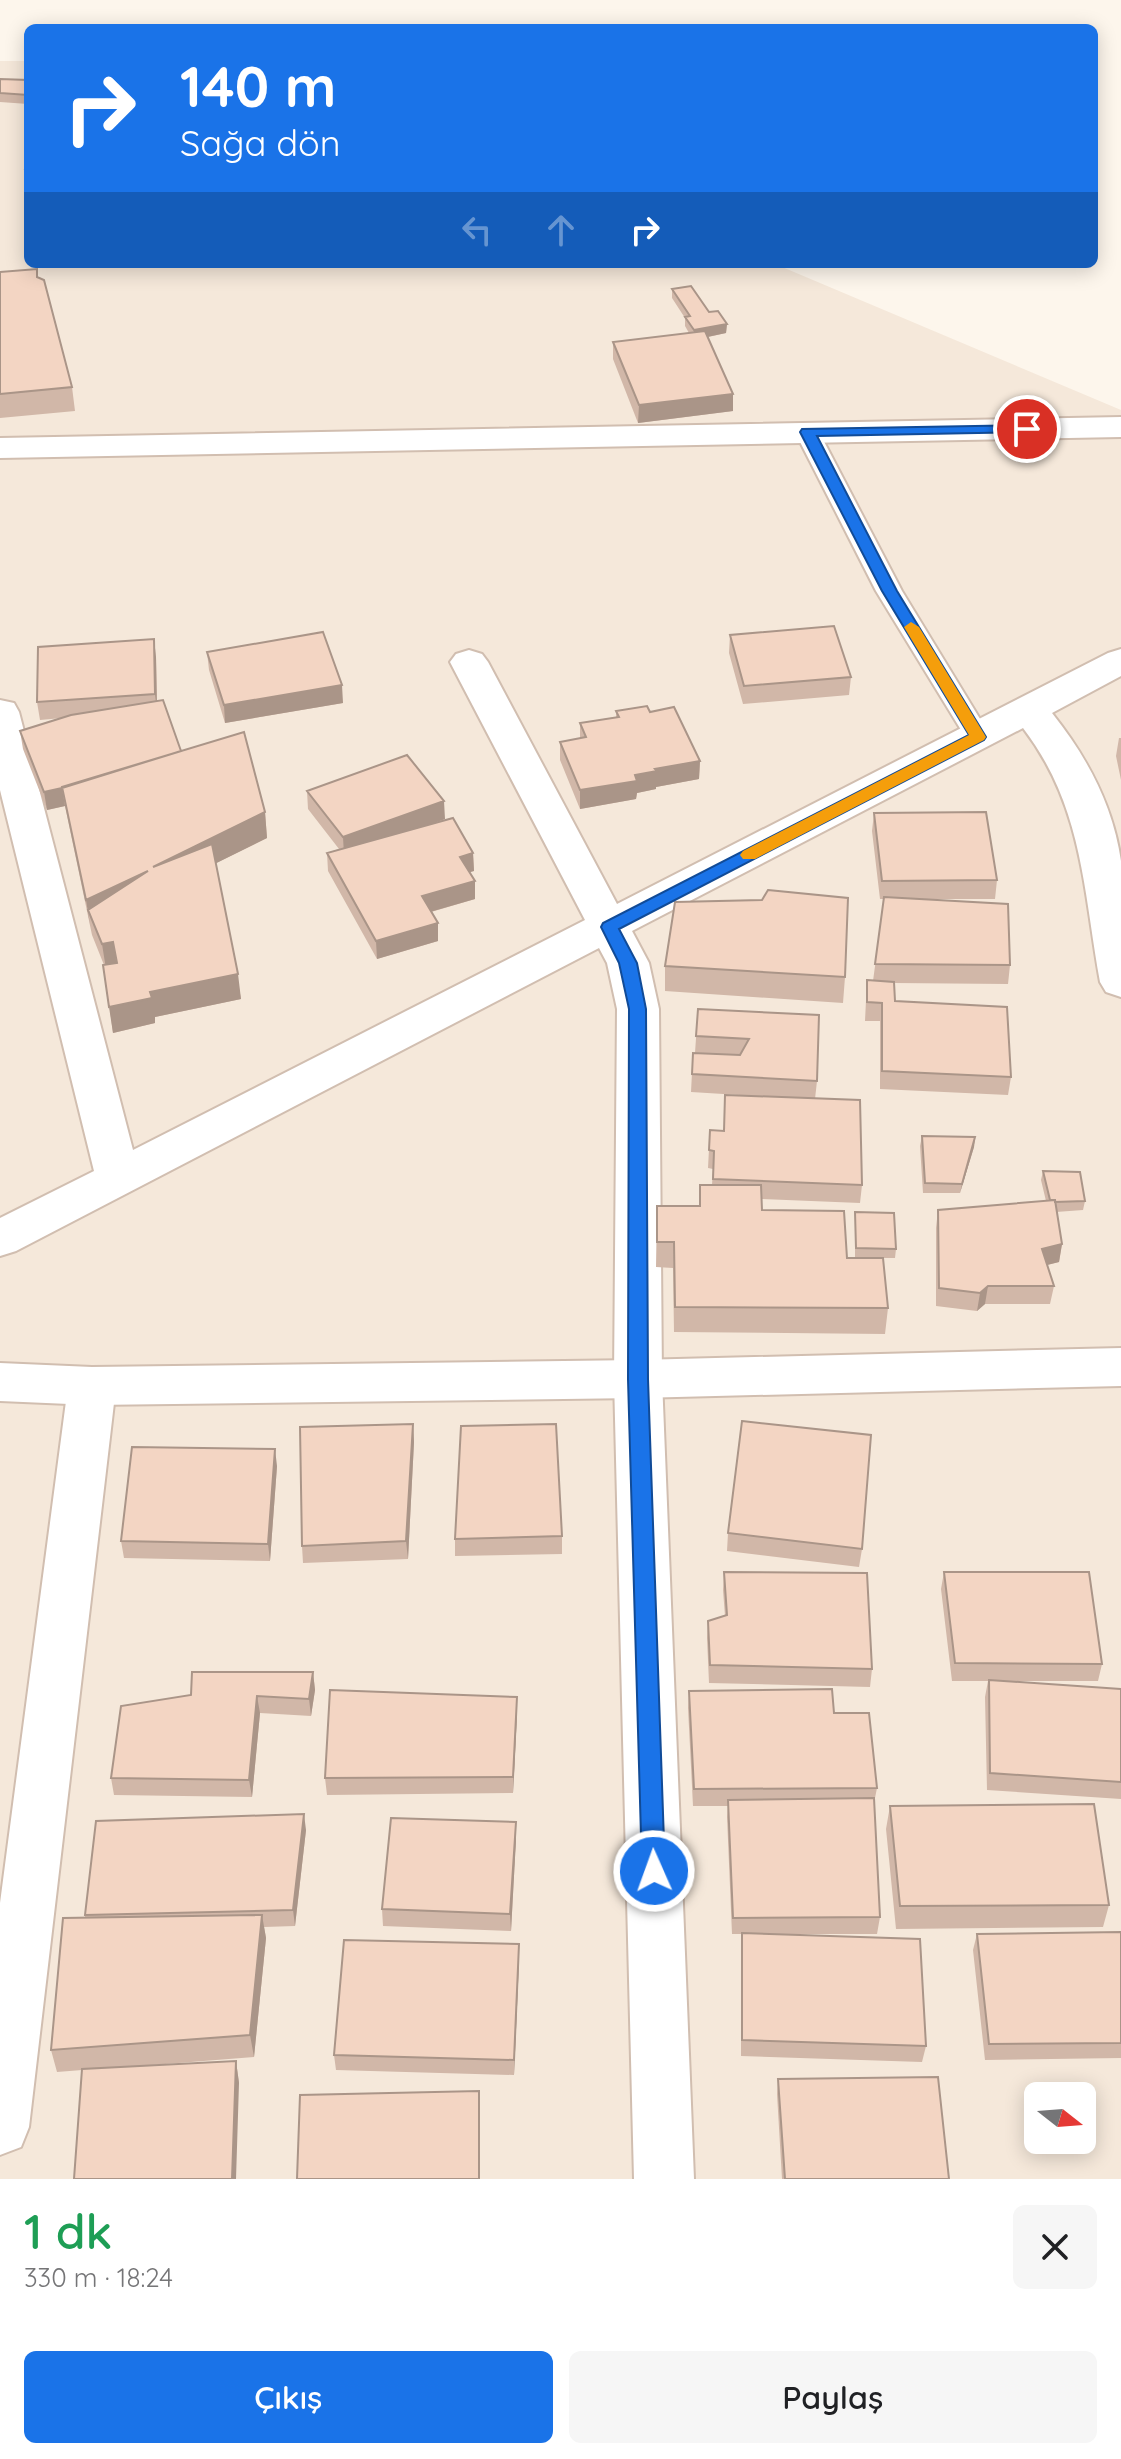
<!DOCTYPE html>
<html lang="tr">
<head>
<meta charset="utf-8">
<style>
  body { margin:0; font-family:Quicksand,sans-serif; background:#f6f6f6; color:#202124; height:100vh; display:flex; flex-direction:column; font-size:30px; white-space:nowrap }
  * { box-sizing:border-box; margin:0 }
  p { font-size:26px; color:#757577 }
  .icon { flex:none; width:44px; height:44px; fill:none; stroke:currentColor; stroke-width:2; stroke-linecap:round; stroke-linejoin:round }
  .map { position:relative; height:2179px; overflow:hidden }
  .side { display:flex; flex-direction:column; background:#fff; flex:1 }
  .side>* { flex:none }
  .hud { position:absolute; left:24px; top:24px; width:1074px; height:244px; border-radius:12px; box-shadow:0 4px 20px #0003; background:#1a73e8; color:#fff; overflow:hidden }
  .needle { width:52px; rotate:107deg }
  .tools { position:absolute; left:1024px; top:2082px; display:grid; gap:16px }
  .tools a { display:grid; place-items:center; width:72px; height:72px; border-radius:12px; background:#fff; box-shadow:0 4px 20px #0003; font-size:40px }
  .pin { position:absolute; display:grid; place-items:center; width:68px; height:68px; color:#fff; margin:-34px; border:4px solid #fff; border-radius:50%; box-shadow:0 2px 8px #0007 }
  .me { position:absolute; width:88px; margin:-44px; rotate:358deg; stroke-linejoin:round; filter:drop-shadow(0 0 6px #0008) }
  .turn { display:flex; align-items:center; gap:28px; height:168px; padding:0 24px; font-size:36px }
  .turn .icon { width:104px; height:104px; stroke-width:2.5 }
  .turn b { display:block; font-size:56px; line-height:68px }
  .lanes { display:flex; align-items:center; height:76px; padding:0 24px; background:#0003; justify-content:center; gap:40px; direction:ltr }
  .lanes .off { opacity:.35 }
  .round { display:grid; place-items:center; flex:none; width:84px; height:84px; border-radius:12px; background:#f6f6f6 }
  .overview { display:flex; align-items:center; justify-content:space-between; height:136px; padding:0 24px }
  h1 { font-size:48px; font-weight:600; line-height:60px; color:#1e9e55 }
  .action { display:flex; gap:16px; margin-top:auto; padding:16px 24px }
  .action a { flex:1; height:92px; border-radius:12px; background:#1a73e8; color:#fff; font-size:32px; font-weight:600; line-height:92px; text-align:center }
  .action a+a { background:#f6f6f6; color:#202124 }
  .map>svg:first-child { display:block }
  .residential { fill:#f5e8da; fill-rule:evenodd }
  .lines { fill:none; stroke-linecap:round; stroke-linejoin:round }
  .service-casing { stroke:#d1beb0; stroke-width:4 }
  .minor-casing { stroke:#d1beb0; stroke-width:4 }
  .tertiary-casing { stroke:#d1beb0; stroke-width:4 }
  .service { fill:#fff; fill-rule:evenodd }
  .minor { fill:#fff; fill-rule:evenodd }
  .tertiary { fill:#fff; fill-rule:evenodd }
  .wall { fill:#d1b7a8 }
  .shaded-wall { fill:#aa9588 }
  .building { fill:#f3d5c3; stroke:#aa9588; stroke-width:2 }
  .route { fill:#1a73e8; stroke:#114b97; stroke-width:2 }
  .slow { fill:#f59e0b }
</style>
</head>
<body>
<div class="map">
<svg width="1121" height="2179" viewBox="0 0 1121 2179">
  <rect width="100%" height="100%" fill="#fdf6ec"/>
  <path class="residential" d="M0 61H28V264H775L1121 410V2179H0ZM1038 2096H1082V2140H1038Z"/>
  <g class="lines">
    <defs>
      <path id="service" d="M807 425 815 427 819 432 902 591 991 737 987 743 978 745 969 743 876 591 795 432 799 427Z"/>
      <path id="minor" d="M1121 417V437L0 458V438Z
        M1121 649V676L1052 713C1087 757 1113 805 1121 861 1121 903 1121 954 1121 997L1106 992 1100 982C1083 889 1083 806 1023 728L632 931 649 963 659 1009 662 1379 694 2179H634L614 1379 617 1009 607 963 599 948 16 1251 0 1256V1218L94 1171 0 790V700L14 703 19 712 133 1150 585 920 450 662 456 654 469 650 482 654 488 662 617 904 1108 653Z
        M92 1367 109 1373 116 1386 29 2127 21 2147 0 2155V1903L68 1386 75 1373Z"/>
      <path id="tertiary" d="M1121 1348V1386L638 1398 92 1405 0 1401V1363L92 1367 638 1360Z"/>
    </defs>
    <use href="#service" class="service-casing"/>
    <use href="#minor" class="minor-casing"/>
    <use href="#tertiary" class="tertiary-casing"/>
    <use href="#service" class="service"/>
    <use href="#minor" class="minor"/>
    <use href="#tertiary" class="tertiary"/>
  </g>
  <path class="wall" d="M0 79 28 80V104L0 102Z
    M0 272 38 278 72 387 75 411 0 418Z
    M672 289 727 324 726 333 708 337 733 411 638 423 613 359V342L689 333 685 326V318L672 298Z
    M730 635 851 677 849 695 743 704 729 653Z
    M207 652 343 703 225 723 209 670Z
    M156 657 157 701 181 751 265 812 267 838 216 863 241 999 155 1017V1023L113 1033 104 965 92 935 65 806 47 810 23 749 20 731 62 718 40 720 37 702Z
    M616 711 650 712 700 761 699 779 656 787V789L637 793 636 799 580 809 560 760V742L580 738V723L616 717Z
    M1119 738H1121V780L1116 756Z
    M307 791 445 819 429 825 473 853 474 871 469 872 475 881V899L431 912 438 923V941L377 959 328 871 327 853 339 849 308 809Z
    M874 813 997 880 995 899H919L1010 965 1008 984 894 983 895 1001 1011 1077 1008 1095 880 1089V1021H865L867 980 873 981 884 899H880L872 831Z
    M762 900 845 977 843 1003 665 991V966Z
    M698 1009 817 1081 815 1099 862 1185 860 1203 761 1199 762 1210 847 1258 855 1257V1212L896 1249 895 1258H883L888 1308 885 1334 674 1332 673 1268 656 1267 657 1206H699L700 1185H712L713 1169 708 1168 710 1130 724 1131 772 1097 691 1092 693 1053H695Z
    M922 1136 975 1137 974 1147 960 1193H923L920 1146Z
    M1043 1171 1085 1201 1083 1210 1056 1212 1062 1244 1059 1262 1047 1265 1054 1286 1050 1304H985L977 1311 936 1306V1228L938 1210 1046 1201 1041 1180Z
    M413 1424 414 1442 408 1559 303 1563 302 1546Z
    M277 1466 270 1561 124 1558 121 1541Z
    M728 1533 862 1549 859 1567 727 1551Z
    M562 1536V1554L455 1556V1539Z
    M724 1572 872 1669 870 1687 709 1683 707 1638 708 1621 725 1616 723 1590Z
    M944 1572 1102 1664 1098 1681H1005L1121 1689V1799L987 1790 985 1697 988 1681H952L941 1589Z
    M313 1672 315 1690 311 1716 260 1713 252 1797 114 1795 111 1778 191 1695Z
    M689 1691 834 1713 877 1788 874 1803 880 1917 877 1934H767L926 2046 922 2062 741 2056V1950L742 1934H732L727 1817 728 1806H693L688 1708Z
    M517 1714 513 1793 327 1795 325 1778Z
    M890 1806 1109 1905 1103 1927 896 1929 886 1829Z
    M306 1830 295 1926 264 1927 266 1938 254 2057 115 2068 236 2061 239 2083 82 2070 57 2072 51 2050 85 1918V1915Z
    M516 1839 511 1931 383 1926 382 1909Z
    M1121 1932V2058L985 2060 973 1950 977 1934Z
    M519 1961 514 2075 336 2070 334 2055Z
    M778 2079 949 2179H782L777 2094Z"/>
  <path class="shaded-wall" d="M25 169H28V186Z
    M727 324 726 333 693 340 694 330Z
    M733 394V411L638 423 639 405Z
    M154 639 156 657 157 712 155 694Z
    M342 685 343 703 225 723 224 705Z
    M700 761 699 779 656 787V789L637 793 636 799 580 809V790L655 769Z
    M62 788 65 806 47 810 44 792Z
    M444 801 445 819 344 855 343 837Z
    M265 812 267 838 156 893 153 867Z
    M473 853 474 871 460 875V857Z
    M148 871 88 910 90 925 86 900Z
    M475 881V899L423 914 422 896Z
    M438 923V941L377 959 376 941Z
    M113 942 117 967 106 969 102 944Z
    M238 974 241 999 155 1017V1023L113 1033 109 1007 150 992Z
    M975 1137 974 1147 960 1193 962 1184Z
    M1062 1244 1059 1262 1039 1267 1042 1249Z
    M988 1286 985 1304 977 1311 980 1293Z
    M413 1424 414 1442 408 1559 406 1541Z
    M275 1449 277 1466 270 1561 268 1544Z
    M313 1672 315 1690 311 1716 309 1699Z
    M257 1696 260 1713 252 1797 249 1780Z
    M517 1697V1714L513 1793V1777Z
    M304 1814 306 1830 295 1926 293 1910Z
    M516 1822V1839L511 1931 510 1914Z
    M262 1915 266 1938 254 2057 250 2035Z
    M519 1944V1961L514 2075V2060Z
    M236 2061 239 2083 236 2179H232Z"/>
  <path class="building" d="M0 79 28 80V95L0 93Z
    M27 158H28V169H25Z
    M37 269V277L44 280 72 387 0 394V272Z
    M691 286 709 312 718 311 727 324 694 330 685 317 690 316 672 289Z
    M705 331 733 394 639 405 613 342Z
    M834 626 851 677 744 686 730 635Z
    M323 632 342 685 224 705 207 652Z
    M154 639 155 694 37 702 38 647Z
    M163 700 181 751 62 788 44 792 20 731 71 715Z
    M647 706 650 712 674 707 700 761 655 769 657 771 635 775 637 781 580 790 560 742 586 737 580 723 619 717 616 711Z
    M244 732 265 812 153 867 212 844 238 974 150 992 152 998 109 1007 103 965 117 963 113 942 102 944 88 910 148 871 86 900 62 787Z
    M407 755 444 801 343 837 307 791Z
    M986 812 997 880 882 881 874 813Z
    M453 818 473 853 460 857 475 881 422 896 438 923 376 941 327 853Z
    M768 890 848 898 845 977 665 966 675 902 762 900Z
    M884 897 1008 904 1010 965 875 964Z
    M867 980 894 982 895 1001 1007 1007 1011 1077 882 1071V1003L867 1002Z
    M698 1009 819 1015 817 1081 692 1074 693 1053 740 1055 749 1039 696 1036Z
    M725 1095 860 1100 862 1185 713 1179 714 1151 709 1150 710 1130 724 1131Z
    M922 1136 975 1137 962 1184 925 1183Z
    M1043 1171 1080 1172 1085 1201 1055 1202V1200H1050Z
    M700 1185H761L762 1210 844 1211 847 1258H883L888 1308 675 1307 674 1242H657V1206H700Z
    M1055 1200 1062 1244 1042 1249 1054 1286H988L980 1293 939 1288 938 1210Z
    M855 1212 894 1213 896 1249 856 1248Z
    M742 1421 871 1435 862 1549 728 1533Z
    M413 1424 406 1541 302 1546 300 1427Z
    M556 1424 562 1536 455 1539 461 1426Z
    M132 1447 275 1449 268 1544 121 1541Z
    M724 1572 867 1573 872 1669 710 1665 708 1621 727 1615Z
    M944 1572H1089L1102 1664 955 1663Z
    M192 1672H313L309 1699 257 1696 249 1780 111 1778 121 1706 191 1695Z
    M989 1680 1121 1689V1782L990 1773Z
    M832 1689 834 1713H869L877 1788 694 1789 689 1691Z
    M330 1690 517 1697 513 1777 325 1778Z
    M874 1798 880 1917 733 1918 728 1800Z
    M1094 1804 1109 1905 900 1906 890 1806Z
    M304 1814 293 1910 85 1915 96 1821Z
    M391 1818 516 1822 510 1914 382 1909Z
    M262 1915 250 2035 51 2050 63 1918Z
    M1121 1932V2043L989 2044 977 1934Z
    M742 1933 920 1939 926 2046 742 2040Z
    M344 1940 519 1944 514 2060 334 2055Z
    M236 2061 232 2179H74L82 2069Z
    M938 2077 949 2179H785L778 2079Z
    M479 2091V2179H297L300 2095Z"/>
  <path class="route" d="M1027 425 1032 426V432L817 436 897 591 986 737 984 740 619 929 637 963 646 1009 648 1379 665 1871 662 1879 654 1882 646 1879 642 1871 628 1379 629 1009 619 963 601 927 603 923 969 735 882 591 800 432 802 429Z"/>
  <path class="slow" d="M911 622 919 627 986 737 984 740 755 859H743L740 855 743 851 969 735 904 627Z"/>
</svg>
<div class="tools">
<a><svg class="needle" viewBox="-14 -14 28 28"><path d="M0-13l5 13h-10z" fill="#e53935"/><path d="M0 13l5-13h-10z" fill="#757577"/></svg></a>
</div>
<div class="pin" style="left:1027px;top:429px;background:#d93025"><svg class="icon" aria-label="arrive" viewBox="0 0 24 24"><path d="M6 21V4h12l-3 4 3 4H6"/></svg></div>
<svg class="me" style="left:654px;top:1871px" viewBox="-20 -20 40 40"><circle r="17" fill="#1a73e8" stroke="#fff" stroke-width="3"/><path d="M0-11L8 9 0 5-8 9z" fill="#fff"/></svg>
<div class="hud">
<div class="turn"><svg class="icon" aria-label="right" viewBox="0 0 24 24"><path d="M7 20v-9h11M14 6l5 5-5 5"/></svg><div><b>140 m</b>Sağa dön</div></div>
<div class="lanes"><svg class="icon off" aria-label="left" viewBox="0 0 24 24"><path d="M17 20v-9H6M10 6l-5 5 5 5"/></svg><svg class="icon off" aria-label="ahead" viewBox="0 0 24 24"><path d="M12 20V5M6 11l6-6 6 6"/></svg><svg class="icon" aria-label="right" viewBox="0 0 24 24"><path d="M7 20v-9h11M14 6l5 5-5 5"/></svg></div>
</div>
</div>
<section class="side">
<div class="overview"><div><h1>1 dk</h1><p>330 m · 18:24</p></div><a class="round"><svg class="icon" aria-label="close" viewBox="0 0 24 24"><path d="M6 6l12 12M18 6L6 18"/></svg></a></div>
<div class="action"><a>Çıkış</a><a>Paylaş</a></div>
</section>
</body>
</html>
